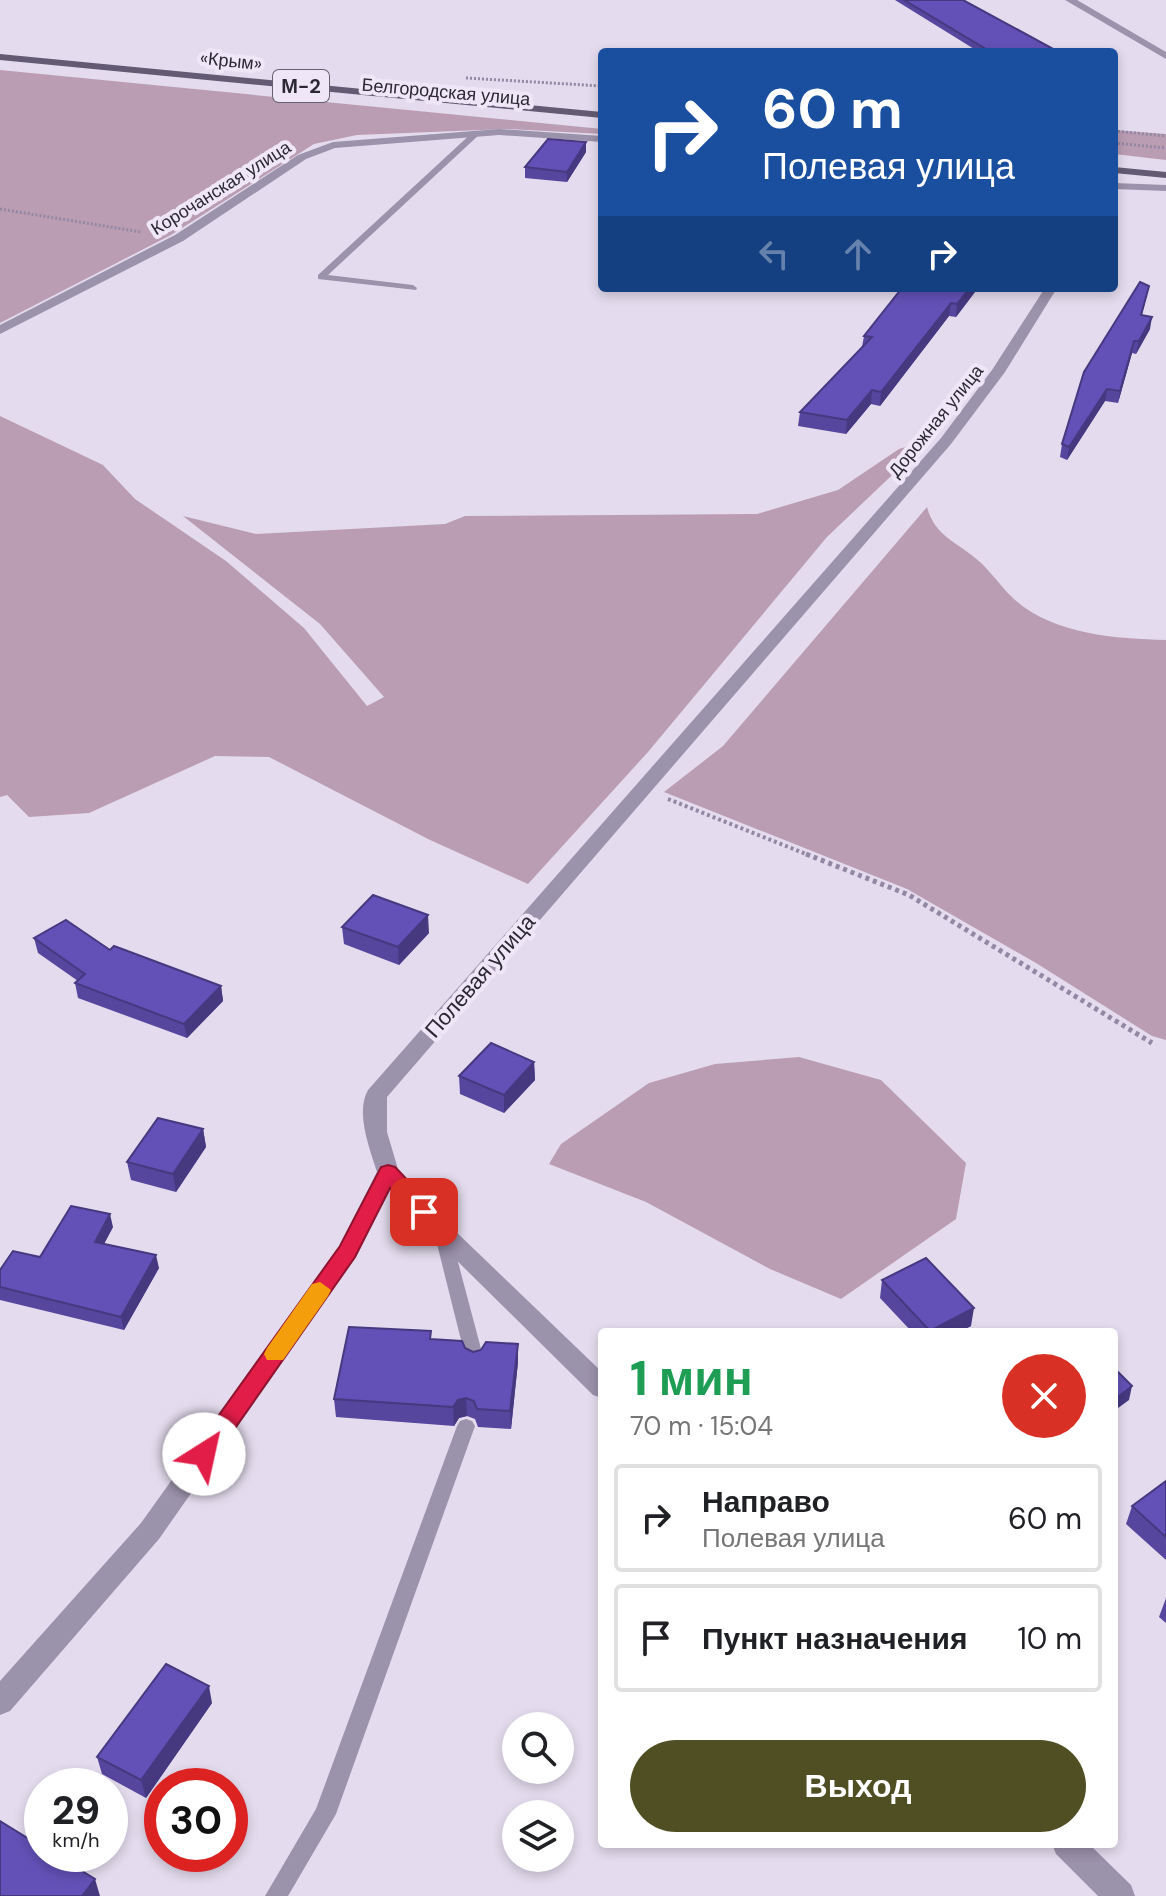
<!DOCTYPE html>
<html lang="ru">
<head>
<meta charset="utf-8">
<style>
  body { margin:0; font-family:"DM Sans",sans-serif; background:#f6f6f6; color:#202124; height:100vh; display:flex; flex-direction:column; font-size:30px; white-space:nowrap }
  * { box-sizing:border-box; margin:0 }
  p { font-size:26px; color:#757577 }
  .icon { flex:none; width:44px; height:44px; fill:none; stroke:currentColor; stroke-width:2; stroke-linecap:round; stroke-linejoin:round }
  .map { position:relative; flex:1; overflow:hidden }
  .drawer { position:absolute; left:598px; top:1328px; width:520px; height:520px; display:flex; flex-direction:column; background:#fff; border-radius:8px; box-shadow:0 4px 12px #0003 }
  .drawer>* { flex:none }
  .guide { position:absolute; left:598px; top:48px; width:520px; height:244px; border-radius:8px; box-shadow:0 4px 12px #0003; background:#1a4fa0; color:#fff; overflow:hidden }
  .buttons { position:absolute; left:502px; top:1712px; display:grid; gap:16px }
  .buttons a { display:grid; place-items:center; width:72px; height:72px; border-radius:50%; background:#fff; box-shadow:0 4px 12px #0003; font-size:40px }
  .speed { position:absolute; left:24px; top:1768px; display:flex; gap:16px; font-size:40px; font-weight:700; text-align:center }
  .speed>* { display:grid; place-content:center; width:104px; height:104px; border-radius:50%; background:#fff; box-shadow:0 4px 12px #0003; line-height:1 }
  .speed small { font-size:20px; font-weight:400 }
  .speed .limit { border:12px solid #d22; background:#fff; color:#111 }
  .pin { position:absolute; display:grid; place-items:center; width:68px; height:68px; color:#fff; margin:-34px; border-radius:16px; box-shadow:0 4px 12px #0006 }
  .me { position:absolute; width:88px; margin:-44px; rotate:35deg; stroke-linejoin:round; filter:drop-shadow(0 0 6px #0008) }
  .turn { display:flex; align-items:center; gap:28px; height:168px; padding:0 32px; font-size:36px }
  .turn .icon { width:104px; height:104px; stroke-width:2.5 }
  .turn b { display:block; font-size:56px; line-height:68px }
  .lanes { display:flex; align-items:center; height:76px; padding:0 32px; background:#0003; justify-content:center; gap:40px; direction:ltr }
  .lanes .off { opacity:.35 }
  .round { display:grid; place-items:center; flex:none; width:84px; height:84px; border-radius:42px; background:#f6f6f6 }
  .summary { display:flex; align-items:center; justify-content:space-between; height:136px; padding:0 32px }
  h1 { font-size:48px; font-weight:800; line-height:60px; color:#1e9e55 }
  .button { display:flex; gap:16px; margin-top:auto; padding:16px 32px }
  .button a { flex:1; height:92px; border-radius:48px; background:#4f4f23; color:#fff; font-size:32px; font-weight:800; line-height:92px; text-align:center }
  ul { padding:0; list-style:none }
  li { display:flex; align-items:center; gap:24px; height:108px; margin:0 16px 12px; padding:0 16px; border:4px solid #e0e0e0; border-radius:8px }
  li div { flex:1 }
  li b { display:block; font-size:30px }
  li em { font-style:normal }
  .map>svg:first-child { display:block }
  .green { fill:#bb9db3 }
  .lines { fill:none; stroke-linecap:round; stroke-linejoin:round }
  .path-far2 { stroke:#9288a4; stroke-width:3; stroke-dasharray:2 2; stroke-linecap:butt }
  .path-far1 { stroke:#9288a4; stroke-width:4; stroke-dasharray:3 3; stroke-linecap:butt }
  .path { stroke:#9288a4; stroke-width:5; stroke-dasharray:4 4; stroke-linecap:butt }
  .service { fill:#9b92ab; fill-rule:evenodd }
  .minor { fill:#9b92ab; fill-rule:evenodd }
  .primary { fill:#625b73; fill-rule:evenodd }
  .wall { fill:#56469d }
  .shaded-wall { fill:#463980 }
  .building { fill:#6451b7; stroke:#463980; stroke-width:2 }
  .route { fill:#e11d48; stroke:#92132f; stroke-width:2 }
  .slow { fill:#f59e0b }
  .labels { text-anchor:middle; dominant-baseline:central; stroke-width:8; stroke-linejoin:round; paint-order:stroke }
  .far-street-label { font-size:18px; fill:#2b2833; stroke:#efe7f7 }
  .shield { fill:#efe7f7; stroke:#66616e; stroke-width:2 }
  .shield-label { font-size:20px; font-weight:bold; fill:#2b2833 }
  .street-label { font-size:22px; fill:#2b2833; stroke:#efe7f7 }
</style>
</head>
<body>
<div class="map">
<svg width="1166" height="1896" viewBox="0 0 1166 1896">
  <rect width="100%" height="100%" fill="#e4dcee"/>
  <path class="green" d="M0 70 602 129V134L506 129 357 135 314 144 171 235 0 323Z
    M1114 130 1166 134V160L1114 154Z
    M0 416 103 465 135 499 226 561 304 628 367 706 384 697 320 624 183 516 256 534 445 524 465 516 757 514 838 490 899 449 930 439 827 537 648 752 528 884 430 840 269 757 215 756 89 813 29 817 7 795 0 797Z
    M927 507C935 537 958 542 980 562 992 573 1002 588 1014 599 1052 634 1116 639 1166 640V1040L1152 1036 1036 963 907 889 664 792 723 746Z
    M799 1057 881 1080 966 1163 956 1219 841 1299 770 1269 646 1202 549 1164 561 1144 649 1083 715 1064Z"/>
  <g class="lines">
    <path class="path-far2" d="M466 78 602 86
      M1114 131 1166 136
      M1114 143 1166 148
      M0 209 141 232"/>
    <path class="path-far1" d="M668 799 811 856"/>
    <path class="path" d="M806 854 909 895 1152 1043"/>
    <path class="service" d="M474 131 481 133 328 275 413 285 417 288 416 290 318 279V275Z
      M442 1226 448 1228 450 1232 484 1360 481 1365 475 1367 469 1365 466 1360 434 1232 436 1228Z
      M466 1419 472 1421 475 1426 336 1814 288 1896H265L316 1809 457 1426 460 1421Z"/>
    <path class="minor" d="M1065 0H1077L1166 52V59Z
      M499 129 602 136V142L499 135 335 148 306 159 183 241 0 334V325L175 235 298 155 333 142Z
      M1114 183 1166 185V191L1114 189Z
      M1045 288H1057L1005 372 951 444 387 1097V1132L398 1169 450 1226 602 1372V1398L593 1395 434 1238 390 1190 356 1257 159 1539 10 1711 0 1715V1681L141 1523 339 1246 377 1172C370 1149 355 1113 368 1090L941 438 992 370Z
      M1052 1844H1089L1131 1885 1135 1896H1098L1056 1854Z"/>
    <path class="primary" d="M0 54 602 112V118L0 60Z
      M1114 167 1166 172V178L1114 173Z"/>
  </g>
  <path class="wall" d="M895 0H963L1057 52H979Z
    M586 152 567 182 525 178V167Z
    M1149 286 1142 315 1150 329 1136 354 1132 353 1118 403 1105 401 1067 460 1060 457 1062 444Z
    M978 288 956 317 949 316 880 406 871 404 846 434 798 426 800 412 862 347 864 336Z
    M342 927 429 933 399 965 344 944Z
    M34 938 110 950 221 986 223 1001 187 1038 78 998 75 983 78 981 38 953Z
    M534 1062 535 1080 504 1113 460 1094 459 1076Z
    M203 1129 206 1147 176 1192 131 1180 127 1162Z
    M113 1227 104 1244 159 1268 124 1330 0 1300V1270L40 1257Z
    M882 1280 971 1326 959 1332H912L880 1298Z
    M432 1339 473 1352 518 1344V1362L511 1429 478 1427 475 1419 467 1416 459 1418 454 1426 336 1417 334 1399Z
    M1166 1481V1560L1126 1524 1132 1506Z
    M1166 1598V1623L1159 1617Z
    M212 1703 146 1798 102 1774 97 1757Z"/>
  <path class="shaded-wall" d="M586 142V152L567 182V172Z
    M970 288H978L956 317 957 304Z
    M951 303 949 316 880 406 881 392Z
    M1152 317 1150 329 1136 354 1139 341Z
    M1134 341 1132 353 1118 403 1120 391Z
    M1107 389 1105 401 1067 460 1069 447Z
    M872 390 871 404 846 434 847 420Z
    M428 915 429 933 399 965 398 947Z
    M221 986 223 1001 187 1038 184 1024Z
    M534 1062 535 1080 504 1113V1095Z
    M203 1129 206 1147 176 1192 173 1174Z
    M110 1214 113 1227 98 1255 95 1242Z
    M156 1255 159 1268 124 1330 121 1317Z
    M974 1308 971 1326 959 1332H930Z
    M518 1344V1362L511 1429 510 1411Z
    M1132 1386 1129 1400 1114 1411V1400Z
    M466 1398 467 1416 459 1418 454 1426 453 1407 458 1400Z
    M209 1686 212 1703 146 1798 141 1780Z
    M95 1879 100 1896H82Z"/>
  <path class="building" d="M904 0H963L1057 51 991 52Z
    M548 139 586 142 567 172 525 167Z
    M1140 282 1149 286 1141 315 1152 317 1139 341H1134L1120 391 1107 389 1069 447 1062 444 1084 372Z
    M902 288H970L957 304 951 303 881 392 872 390 847 420 800 412 872 337 864 336Z
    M373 895 428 915 398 947 342 927Z
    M66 920 110 950 114 946 221 986 184 1024 75 983 85 974 34 938Z
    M491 1043 534 1062 504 1095 459 1076Z
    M158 1118 203 1129 173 1174 127 1162Z
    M71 1206 110 1214 95 1242 156 1255 121 1317 0 1287V1270L13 1251 40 1257Z
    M926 1258 974 1308 930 1331 882 1280Z
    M349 1327 431 1331 430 1339 462 1341 465 1348 473 1352 481 1350 486 1342 518 1344 510 1411 477 1409 474 1401 466 1398 458 1400 453 1407 334 1399Z
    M1114 1368 1132 1386 1114 1400Z
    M1166 1481V1537L1132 1506Z
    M166 1664 209 1686 141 1780 97 1757Z
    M0 1821 42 1847V1854H54L95 1879 82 1896H0Z"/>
  <path class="route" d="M388 1165 395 1167 432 1206 435 1212 432 1217H417L390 1188 355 1257 212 1461 204 1464 196 1461 192 1454 196 1447 340 1246 381 1167Z"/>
  <path class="slow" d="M320 1282 331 1290 328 1296 283 1360H267L264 1354 267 1348 312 1284Z"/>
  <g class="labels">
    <g class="far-street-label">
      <text transform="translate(231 61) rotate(6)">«Крым»</text>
      <text transform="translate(446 92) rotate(5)">Белгородская улица</text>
      <text transform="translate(221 188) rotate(-32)">Корочанская улица</text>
      <text transform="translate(936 421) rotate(-51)">Дорожная улица</text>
    </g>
    <rect class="shield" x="273" y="70" width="56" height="32" rx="6"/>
    <g class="shield-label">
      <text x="301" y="86">М-2</text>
    </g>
    <g class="street-label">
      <text transform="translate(480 976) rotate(-49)">Полевая улица</text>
    </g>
  </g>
</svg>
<div class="buttons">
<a><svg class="icon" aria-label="search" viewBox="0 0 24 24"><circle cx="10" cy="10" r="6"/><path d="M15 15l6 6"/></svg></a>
<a><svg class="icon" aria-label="layers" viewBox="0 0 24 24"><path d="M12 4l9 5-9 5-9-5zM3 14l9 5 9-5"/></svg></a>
</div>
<div class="speed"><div>29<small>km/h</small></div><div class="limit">30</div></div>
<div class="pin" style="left:424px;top:1212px;background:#d93025"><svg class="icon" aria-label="arrive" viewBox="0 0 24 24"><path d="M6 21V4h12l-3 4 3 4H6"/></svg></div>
<svg class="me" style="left:204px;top:1454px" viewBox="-20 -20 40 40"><circle r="19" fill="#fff"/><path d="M0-13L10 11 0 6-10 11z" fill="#e11d48"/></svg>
<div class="guide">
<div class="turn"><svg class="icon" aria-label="right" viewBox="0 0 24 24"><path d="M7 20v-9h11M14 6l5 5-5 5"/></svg><div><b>60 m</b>Полевая улица</div></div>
<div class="lanes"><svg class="icon off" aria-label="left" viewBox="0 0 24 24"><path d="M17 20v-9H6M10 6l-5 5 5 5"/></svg><svg class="icon off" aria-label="ahead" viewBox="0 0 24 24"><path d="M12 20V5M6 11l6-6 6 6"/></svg><svg class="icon" aria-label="right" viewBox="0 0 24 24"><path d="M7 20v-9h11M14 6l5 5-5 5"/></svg></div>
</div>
<section class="drawer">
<div class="summary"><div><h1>1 мин</h1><p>70 m · 15:04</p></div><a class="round" style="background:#d93025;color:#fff"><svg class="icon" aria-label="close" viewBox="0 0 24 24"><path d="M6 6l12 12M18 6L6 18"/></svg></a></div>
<ul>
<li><svg class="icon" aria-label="right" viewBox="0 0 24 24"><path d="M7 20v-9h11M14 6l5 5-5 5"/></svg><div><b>Направо</b><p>Полевая улица</p></div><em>60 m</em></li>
<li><svg class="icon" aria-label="arrive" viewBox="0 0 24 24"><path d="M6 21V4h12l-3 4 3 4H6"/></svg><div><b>Пункт назначения</b></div><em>10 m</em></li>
</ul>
<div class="button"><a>Выход</a></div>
</section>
</div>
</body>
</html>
